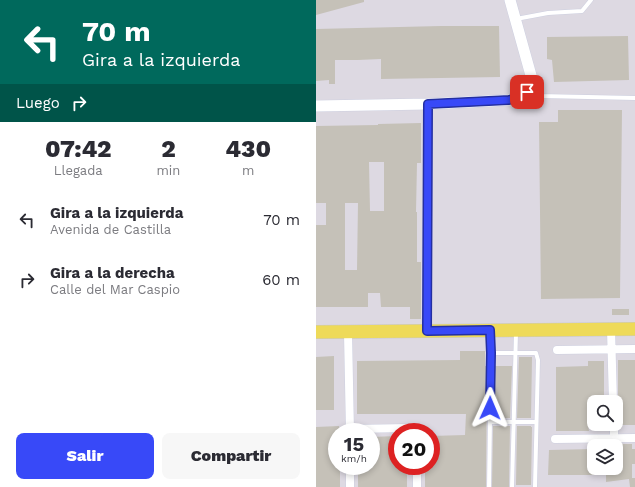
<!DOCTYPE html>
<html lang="es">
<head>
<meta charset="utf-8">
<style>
  body { margin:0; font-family:"Work Sans",sans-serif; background:#f7f7f7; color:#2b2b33; height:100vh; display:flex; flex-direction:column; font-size:15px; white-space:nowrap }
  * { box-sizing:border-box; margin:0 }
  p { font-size:13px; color:#7c7c81 }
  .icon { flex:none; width:22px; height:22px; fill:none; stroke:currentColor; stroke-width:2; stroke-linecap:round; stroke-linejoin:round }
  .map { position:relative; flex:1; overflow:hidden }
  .drawer { display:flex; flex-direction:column; background:#fff; width:316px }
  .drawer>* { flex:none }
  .top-card { background:#00695c; color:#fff; overflow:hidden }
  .fabs { position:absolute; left:271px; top:395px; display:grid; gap:8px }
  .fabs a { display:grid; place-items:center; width:36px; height:36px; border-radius:8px; background:#fff; box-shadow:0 2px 6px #0003; font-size:20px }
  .speed { position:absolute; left:12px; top:423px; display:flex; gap:8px; font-size:20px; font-weight:700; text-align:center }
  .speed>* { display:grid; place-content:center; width:52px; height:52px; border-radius:50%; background:#fff; box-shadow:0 2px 6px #0003; line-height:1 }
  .speed small { font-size:10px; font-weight:400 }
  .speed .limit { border:6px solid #d22; background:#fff; color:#111 }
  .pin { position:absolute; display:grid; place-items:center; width:34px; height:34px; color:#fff; margin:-17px; border-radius:8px; box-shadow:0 2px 6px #0006 }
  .me { position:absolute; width:44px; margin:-22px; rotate:1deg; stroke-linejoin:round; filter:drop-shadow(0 0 3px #0008) }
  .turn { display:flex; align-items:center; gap:14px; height:84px; padding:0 16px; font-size:18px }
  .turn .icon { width:52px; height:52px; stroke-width:2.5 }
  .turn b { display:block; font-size:28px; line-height:34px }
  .then { display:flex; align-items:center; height:38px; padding:0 16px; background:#0003; gap:8px; font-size:15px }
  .eta { display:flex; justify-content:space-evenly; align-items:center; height:68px; text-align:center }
  .eta b { font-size:24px; font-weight:800; line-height:28px }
  .primary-button { display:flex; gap:8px; margin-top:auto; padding:8px 16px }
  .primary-button a { flex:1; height:46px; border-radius:8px; background:#3849f8; color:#fff; font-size:16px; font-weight:800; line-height:46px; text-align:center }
  .primary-button a+a { background:#f7f7f7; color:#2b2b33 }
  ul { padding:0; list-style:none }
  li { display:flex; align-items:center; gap:12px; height:60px; padding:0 16px }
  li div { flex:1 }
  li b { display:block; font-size:15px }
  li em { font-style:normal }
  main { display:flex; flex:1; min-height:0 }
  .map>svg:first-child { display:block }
  .industrial { fill:#ddd9e2; fill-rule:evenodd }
  .building { fill:#c5c1b8; fill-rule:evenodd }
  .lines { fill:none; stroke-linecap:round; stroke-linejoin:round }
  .lane-casing { stroke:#ced0e0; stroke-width:5 }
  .street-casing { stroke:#ced0e0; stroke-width:9 }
  .secondary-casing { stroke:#ced0e0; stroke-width:12 }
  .primary-casing { stroke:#c7c7c7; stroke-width:14 }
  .lane { stroke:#fff; stroke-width:4 }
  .street { stroke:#fff; stroke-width:8 }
  .secondary { stroke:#fff; stroke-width:11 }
  .primary { stroke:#eeda59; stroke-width:13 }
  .route-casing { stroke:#242fa1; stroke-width:10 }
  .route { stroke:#3849f8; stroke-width:7 }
</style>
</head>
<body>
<main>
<section class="drawer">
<div class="top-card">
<div class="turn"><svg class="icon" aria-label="left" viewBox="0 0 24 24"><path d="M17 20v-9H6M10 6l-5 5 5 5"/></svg><div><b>70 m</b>Gira a la izquierda</div></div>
<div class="then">Luego<svg class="icon" aria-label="right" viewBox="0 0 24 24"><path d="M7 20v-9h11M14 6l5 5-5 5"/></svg></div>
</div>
<div class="eta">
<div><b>07:42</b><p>Llegada</p></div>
<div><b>2</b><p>min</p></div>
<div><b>430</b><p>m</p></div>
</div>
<ul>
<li><svg class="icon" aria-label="left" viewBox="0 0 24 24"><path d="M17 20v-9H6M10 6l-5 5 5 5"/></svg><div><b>Gira a la izquierda</b><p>Avenida de Castilla</p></div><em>70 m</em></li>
<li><svg class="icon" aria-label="right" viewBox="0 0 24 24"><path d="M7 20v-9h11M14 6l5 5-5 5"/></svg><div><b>Gira a la derecha</b><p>Calle del Mar Caspio</p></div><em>60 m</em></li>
</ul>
<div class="primary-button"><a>Salir</a><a>Compartir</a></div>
</section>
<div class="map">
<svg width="319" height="487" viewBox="0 0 319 487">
  <rect width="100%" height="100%" fill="#eae4d8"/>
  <path class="industrial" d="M0 0H319V487H0ZM278 402H300V424H278ZM21 432H55V466H21ZM81 432H115V466H81ZM278 446H300V468H278Z"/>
  <path class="building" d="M0 0H48V2L0 15Z
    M125 26H183L184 77 65 79V59L42 60H19V84H13V80L0 81V29Z
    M312 36 313 80 238 82 236 60 231 59V37Z
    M242 110H306L304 298 225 299 223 122H242Z
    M105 123V163H101L100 212H101V262H105V319H94V307H65L64 293H52V307H0V225H10V203H0V126L62 125V124ZM53 162H68V211H54ZM29 203H42L41 270H29Z
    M296 309H313V315H296Z
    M144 351H169V366H171L170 487H109V466H115V436L149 435 150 414H41V361L144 360Z
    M18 356V410H0V357Z
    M203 357H216L215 418H201Z
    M302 360H319V425H304L302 420Z
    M272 361H288V397H278V426H272L273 431H240V367L272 366Z
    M178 366H196L194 418H178Z
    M23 426 24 432H21V466H24V487H0V427Z
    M177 426H194L193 487H176Z
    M201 426H215V427H216L215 485H200Z
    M81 436V466H91V487H42V466H55V437Z
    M300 444H316V449H319V464H316V478H319V487H314L313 479 290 482V475H232L233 450 278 449V468H300Z"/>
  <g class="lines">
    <defs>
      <path id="lane" d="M200 19 232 13 266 11 275 0
        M212 92 224 96 319 98
        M175 353H220L222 360 219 487
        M174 422H220
        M173 487 175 353 174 331
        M196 487 200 332"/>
      <path id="street" d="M295 329 297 402
        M111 331 112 104
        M32 333 34 432
        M241 350 319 349
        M298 424V438
        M34 429 94 428 98 432
        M239 439 319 438
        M34 466V487
        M101 466V487"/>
      <path id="secondary" d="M0 106 112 104 193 100C207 96 212 94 216 79L194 0"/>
      <path id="primary" d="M0 332 319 329"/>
    </defs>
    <use href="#lane" class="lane-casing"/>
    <use href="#street" class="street-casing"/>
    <use href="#secondary" class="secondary-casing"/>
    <use href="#primary" class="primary-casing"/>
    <use href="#lane" class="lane"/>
    <use href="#street" class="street"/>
    <use href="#secondary" class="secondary"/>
    <use href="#primary" class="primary"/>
  </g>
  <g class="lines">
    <defs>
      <path id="route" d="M174 408 175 353 174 330 111 331 112 104 193 100 205 97 211 92"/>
    </defs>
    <use href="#route" class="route-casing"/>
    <use href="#route" class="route"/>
  </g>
</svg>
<div class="fabs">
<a><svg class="icon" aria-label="search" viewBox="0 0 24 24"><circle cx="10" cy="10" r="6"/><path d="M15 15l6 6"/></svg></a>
<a><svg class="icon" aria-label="layers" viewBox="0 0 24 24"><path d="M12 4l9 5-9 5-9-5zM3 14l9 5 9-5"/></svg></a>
</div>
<div class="speed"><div>15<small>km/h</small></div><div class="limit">20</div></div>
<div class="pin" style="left:211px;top:92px;background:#d93025"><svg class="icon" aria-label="arrive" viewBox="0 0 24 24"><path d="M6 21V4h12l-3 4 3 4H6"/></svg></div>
<svg class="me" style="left:174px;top:408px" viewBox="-20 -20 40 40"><path d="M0-17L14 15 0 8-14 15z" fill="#3849f8" stroke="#fff" stroke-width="4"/></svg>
</div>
</main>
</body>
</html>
